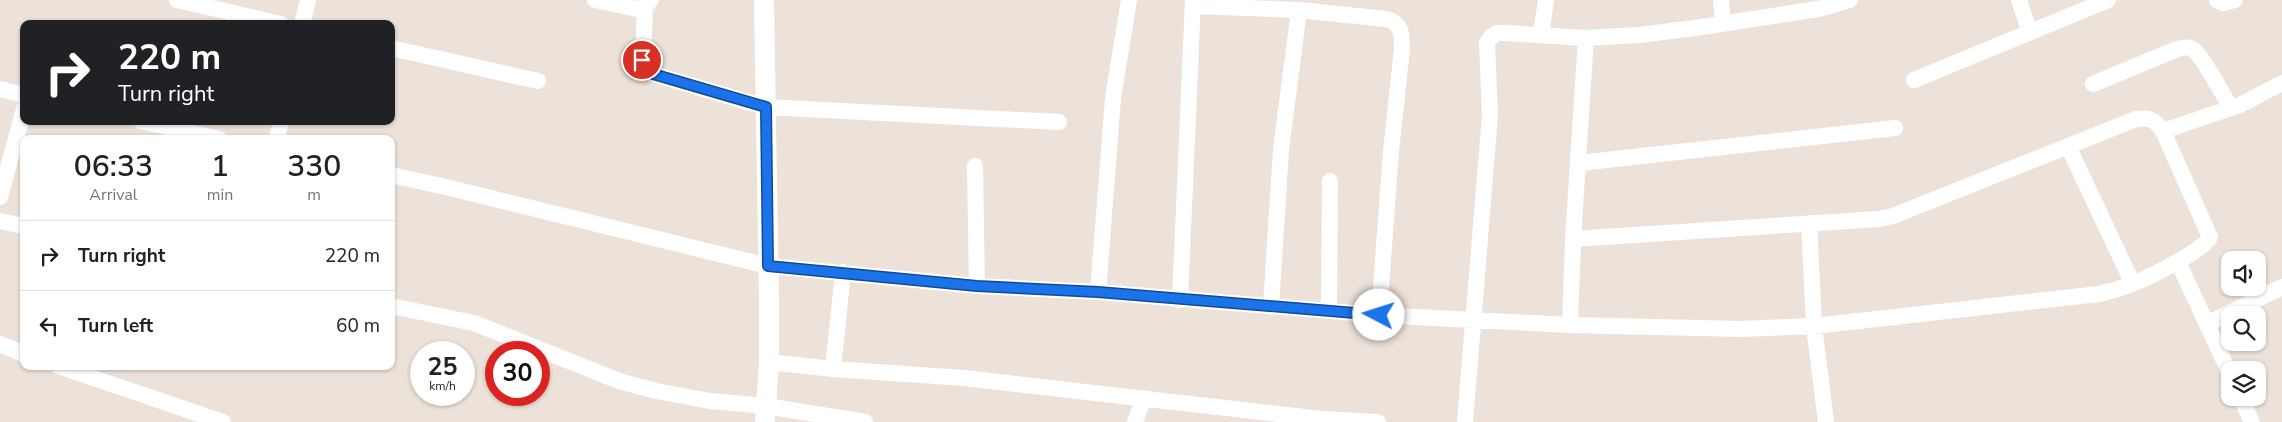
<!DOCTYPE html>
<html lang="en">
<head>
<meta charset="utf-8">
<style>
  body { margin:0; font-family:"Nunito Sans",sans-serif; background:#f6f6f6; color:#222; height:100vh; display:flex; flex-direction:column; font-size:19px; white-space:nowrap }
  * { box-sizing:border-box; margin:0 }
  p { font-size:16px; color:#767676 }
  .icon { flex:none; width:28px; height:28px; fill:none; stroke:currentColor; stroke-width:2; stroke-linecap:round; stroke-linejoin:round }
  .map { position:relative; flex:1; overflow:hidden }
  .panel { position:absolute; left:20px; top:135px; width:375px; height:235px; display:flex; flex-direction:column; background:#fff; border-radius:10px; box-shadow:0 1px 4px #0004 }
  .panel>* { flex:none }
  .guide { position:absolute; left:20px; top:20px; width:375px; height:105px; border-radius:10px; box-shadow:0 1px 4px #0004; background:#202124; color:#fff; overflow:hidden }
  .fabs { position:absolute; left:2221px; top:251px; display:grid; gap:10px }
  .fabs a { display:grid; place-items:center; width:45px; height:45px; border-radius:10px; background:#fff; box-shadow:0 1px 4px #0004; font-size:25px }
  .speed { position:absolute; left:410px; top:341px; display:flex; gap:10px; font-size:25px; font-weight:700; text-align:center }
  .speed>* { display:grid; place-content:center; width:65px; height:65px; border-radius:50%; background:#fff; box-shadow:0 1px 4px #0004; line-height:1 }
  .speed small { font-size:12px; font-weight:400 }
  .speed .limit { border:8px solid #d22; background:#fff; color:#111 }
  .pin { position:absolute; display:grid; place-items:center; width:42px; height:42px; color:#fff; margin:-21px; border:2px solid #fff; border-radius:50%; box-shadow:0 1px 5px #0007 }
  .me { position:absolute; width:55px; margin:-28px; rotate:275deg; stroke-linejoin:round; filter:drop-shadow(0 0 4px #0008) }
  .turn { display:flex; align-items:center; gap:18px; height:105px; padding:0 15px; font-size:22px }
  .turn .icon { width:65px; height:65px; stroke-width:2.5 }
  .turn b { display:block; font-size:35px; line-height:42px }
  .eta { display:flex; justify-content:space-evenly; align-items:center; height:85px; text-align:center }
  .eta b { font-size:30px; font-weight:600; line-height:35px }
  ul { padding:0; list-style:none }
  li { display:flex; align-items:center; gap:15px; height:70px; padding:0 15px; border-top:1px solid #e0e0e0 }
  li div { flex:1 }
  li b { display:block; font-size:19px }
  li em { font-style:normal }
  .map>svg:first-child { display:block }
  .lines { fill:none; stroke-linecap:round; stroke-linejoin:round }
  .minor { stroke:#fff; stroke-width:16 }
  .tertiary { stroke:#fff; stroke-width:20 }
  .route-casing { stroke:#114b97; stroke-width:12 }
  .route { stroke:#1a73e8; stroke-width:9 }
</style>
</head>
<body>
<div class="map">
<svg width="2282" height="422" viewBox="0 0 2282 422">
  <rect width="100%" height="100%" fill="#ece2d9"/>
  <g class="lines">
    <path class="minor" d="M177 0 281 24
      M595 0 637 9 645 7 651 0
      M1721 0 1723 24
      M2019 0 2030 33
      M2217 0 2223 3 2235 0
      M1193 6 1299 10 1386 19C1402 23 1402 34 1402 49L1391 151 1379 315
      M645 7 643 60 647 70 653 74 765 107 1059 122
      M302 24 308 0
      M1541 35 1546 0
      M391 48 538 81
      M1914 80 2108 0
      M2093 84 2177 49C2182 48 2188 46 2192 49 2202 54 2224 97 2231 108
      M0 89 24 95
      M141 121 219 139
      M2163 131 2240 105 2282 83
      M277 139 281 121
      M2068 146 2133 284
      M1579 163 1895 128
      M975 166 977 286
      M391 175 446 187 768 266 977 286 1098 292 1379 315 1570 325 1740 329 1814 326 2099 294C2110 291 2121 289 2132 284 2146 279 2208 248 2210 237L2163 131C2155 120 2150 117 2136 119L1893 216 1879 219 1573 239
      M0 197 24 109
      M0 221 24 226
      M1809 223 1814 326 1826 422
      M2178 262 2230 374
      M1098 292 1113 98 1129 0
      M1180 300 1193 0
      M391 306 474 323 619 381 656 391 710 401 766 406 865 422
      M1271 306 1281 150 1299 10
      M1329 311 1330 181
      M2207 324 2282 287
      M1570 325 1573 239 1586 38
      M0 344 24 354
      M769 362 833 369 964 378 1322 419 1378 422
      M58 366 223 422
      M833 369 843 272
      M2241 398 2252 422
      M1135 422 1143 400
      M1465 422 1490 115 1487 43 1491 37 1497 33H1505L1586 38 1639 35 1695 28 1818 9 1850 0"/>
    <path class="tertiary" d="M764 0 769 301V362L765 422"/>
  </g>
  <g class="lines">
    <defs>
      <path id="route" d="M642 60 647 70 653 74 766 107 768 266 977 286 1098 292 1379 315"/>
    </defs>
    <use href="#route" class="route-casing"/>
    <use href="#route" class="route"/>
  </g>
</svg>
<div class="fabs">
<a><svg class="icon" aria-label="sound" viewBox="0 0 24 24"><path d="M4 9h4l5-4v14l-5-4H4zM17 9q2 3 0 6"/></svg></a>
<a><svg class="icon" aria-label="search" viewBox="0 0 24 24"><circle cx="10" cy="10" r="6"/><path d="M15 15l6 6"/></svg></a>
<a><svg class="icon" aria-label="layers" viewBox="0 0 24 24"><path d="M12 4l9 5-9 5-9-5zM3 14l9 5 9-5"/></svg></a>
</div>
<div class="speed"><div>25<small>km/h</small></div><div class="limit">30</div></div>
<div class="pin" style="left:642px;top:60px;background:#d93025"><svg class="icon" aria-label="arrive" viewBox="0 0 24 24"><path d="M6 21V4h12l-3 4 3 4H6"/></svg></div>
<svg class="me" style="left:1379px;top:315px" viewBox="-20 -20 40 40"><circle r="19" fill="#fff"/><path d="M0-13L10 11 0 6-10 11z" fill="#1a73e8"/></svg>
<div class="guide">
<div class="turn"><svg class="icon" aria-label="right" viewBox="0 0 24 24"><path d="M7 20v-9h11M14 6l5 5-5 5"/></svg><div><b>220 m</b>Turn right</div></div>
</div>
<section class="panel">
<div class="eta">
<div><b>06:33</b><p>Arrival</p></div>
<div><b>1</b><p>min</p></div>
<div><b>330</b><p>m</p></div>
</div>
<ul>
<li><svg class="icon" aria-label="right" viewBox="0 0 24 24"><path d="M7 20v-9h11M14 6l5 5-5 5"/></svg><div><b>Turn right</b></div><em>220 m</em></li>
<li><svg class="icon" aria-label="left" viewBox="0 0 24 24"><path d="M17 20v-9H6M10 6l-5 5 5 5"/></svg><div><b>Turn left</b></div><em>60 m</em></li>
</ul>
</section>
</div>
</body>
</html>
